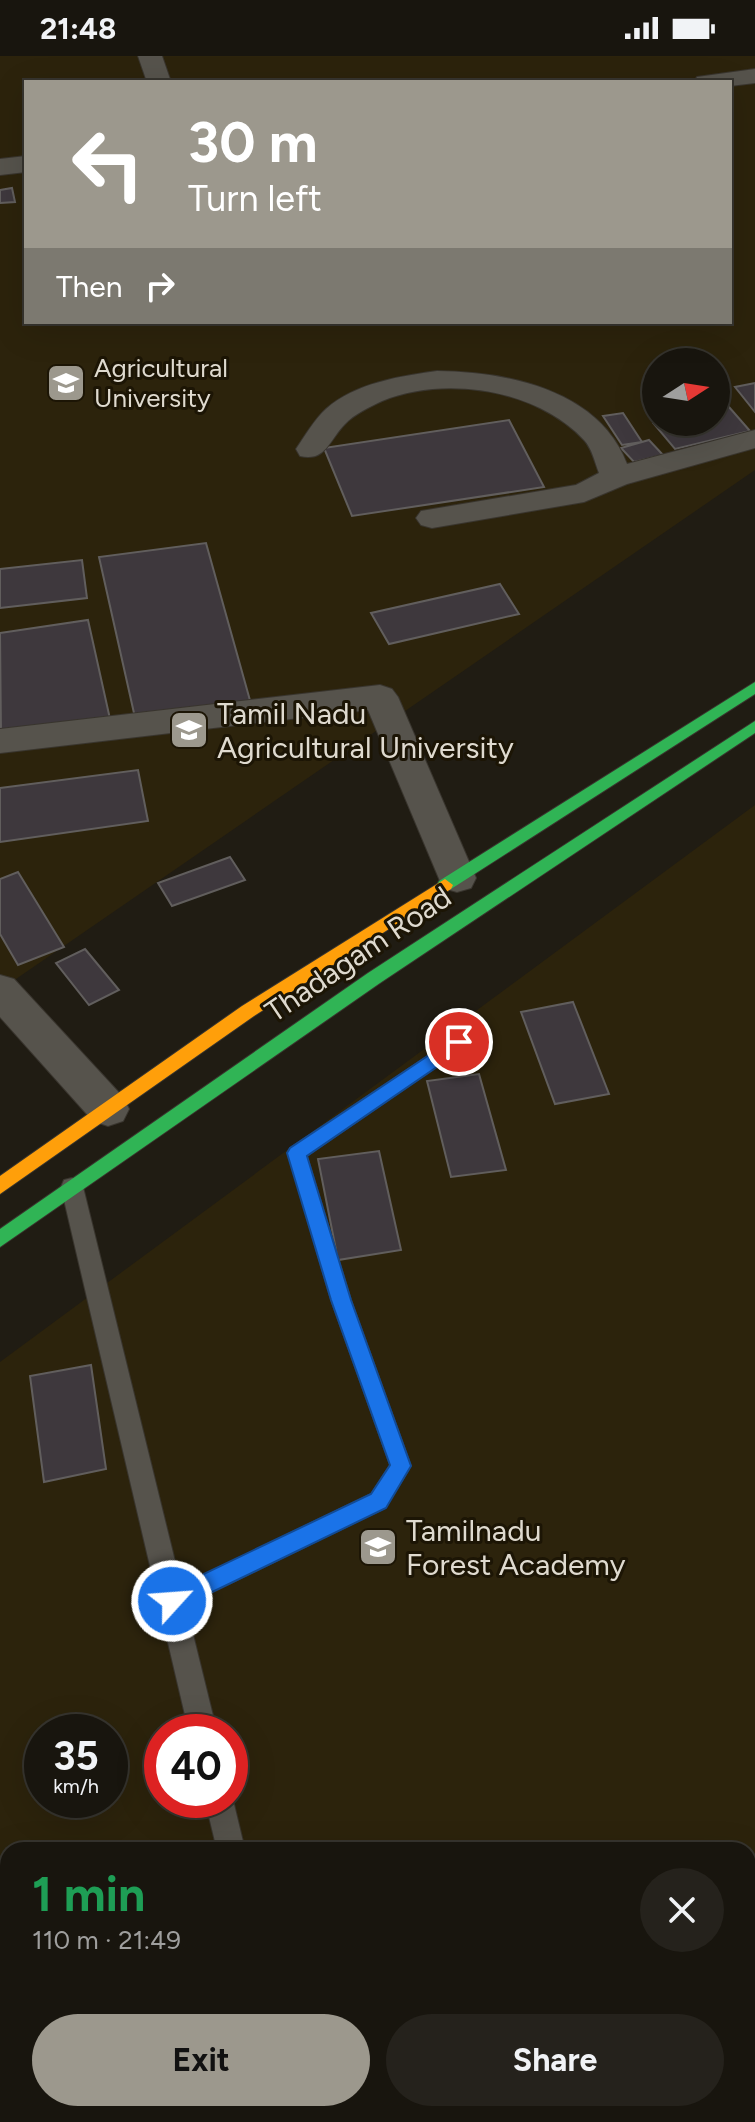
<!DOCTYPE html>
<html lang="en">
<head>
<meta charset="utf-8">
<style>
  body { margin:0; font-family:Figtree,sans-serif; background:#25221c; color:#f1f3f6; height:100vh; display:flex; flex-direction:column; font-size:30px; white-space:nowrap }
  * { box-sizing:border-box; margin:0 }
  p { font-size:26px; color:#9f9f9e }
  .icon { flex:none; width:44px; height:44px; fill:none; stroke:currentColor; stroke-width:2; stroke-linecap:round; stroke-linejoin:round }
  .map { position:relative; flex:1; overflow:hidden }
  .side { position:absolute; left:0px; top:1786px; width:756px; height:280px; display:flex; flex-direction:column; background:#18150e; border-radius:24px 24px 0 0; box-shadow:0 8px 32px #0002,0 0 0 2px #36342e }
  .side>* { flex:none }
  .guide { position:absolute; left:24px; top:24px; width:708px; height:244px; border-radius:0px; box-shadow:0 8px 32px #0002,0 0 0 2px #36342e; background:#9c988d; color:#fff; overflow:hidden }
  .needle { width:52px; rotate:78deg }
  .controls { position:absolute; left:642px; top:292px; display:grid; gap:16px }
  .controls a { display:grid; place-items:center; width:88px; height:88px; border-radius:50%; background:#18150e; box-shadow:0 8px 32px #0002,0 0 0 2px #36342e; font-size:40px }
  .speed { position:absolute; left:24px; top:1658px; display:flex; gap:16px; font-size:40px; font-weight:700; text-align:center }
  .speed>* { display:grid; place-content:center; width:104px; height:104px; border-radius:50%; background:#18150e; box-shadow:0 8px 32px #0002,0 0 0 2px #36342e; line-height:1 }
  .speed small { font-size:20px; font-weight:400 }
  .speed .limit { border:12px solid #d22; background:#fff; color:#111 }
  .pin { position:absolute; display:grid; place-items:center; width:68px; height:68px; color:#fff; margin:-34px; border:4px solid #fff; border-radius:50%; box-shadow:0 2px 8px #0007 }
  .me { position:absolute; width:88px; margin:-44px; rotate:64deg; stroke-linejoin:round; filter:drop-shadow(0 0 6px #0008) }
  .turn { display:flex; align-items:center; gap:28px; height:168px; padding:0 32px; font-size:36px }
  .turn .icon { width:104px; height:104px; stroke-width:2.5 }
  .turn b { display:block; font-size:56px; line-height:68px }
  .then { display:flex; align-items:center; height:76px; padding:0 32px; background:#0003; gap:16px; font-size:30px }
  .round { display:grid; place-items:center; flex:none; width:84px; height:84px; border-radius:42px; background:#25221c }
  .summary { display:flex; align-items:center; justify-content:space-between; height:136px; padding:0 32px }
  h1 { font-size:48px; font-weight:700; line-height:60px; color:#1e9e55 }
  .button { display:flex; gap:16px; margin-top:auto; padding:16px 32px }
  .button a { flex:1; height:92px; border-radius:48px; background:#9c988d; color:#111; font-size:32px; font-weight:700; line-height:92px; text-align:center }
  .button a+a { background:#25221c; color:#f1f3f6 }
  .status { display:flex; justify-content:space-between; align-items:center; height:56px; padding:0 40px; background:#18150e; direction:ltr }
  .status svg { height:22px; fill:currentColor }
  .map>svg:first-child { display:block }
  .built { fill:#2c230c; fill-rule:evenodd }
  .building { fill:#3e383d; stroke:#615e5d; stroke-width:2 }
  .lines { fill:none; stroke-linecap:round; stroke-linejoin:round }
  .lane-casing { stroke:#39352e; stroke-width:2 }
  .street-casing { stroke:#39352e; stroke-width:2 }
  .fast-casing { stroke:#39352e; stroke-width:2 }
  .slow-casing { stroke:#39352e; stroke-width:2 }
  .lane { fill:#56534c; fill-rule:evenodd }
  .street { fill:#56534c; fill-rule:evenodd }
  .fast { fill:#30b455; fill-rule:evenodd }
  .slow { fill:#ff9f0a; fill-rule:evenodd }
  .route { fill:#1a73e8; stroke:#114b97; stroke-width:2 }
  .labels { text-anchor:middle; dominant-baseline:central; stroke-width:6; stroke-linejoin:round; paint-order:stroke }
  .far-poi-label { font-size:26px; fill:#dfdacf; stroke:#1c1505; text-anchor:start }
  .poi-label { font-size:30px; fill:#dfdacf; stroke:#1c1505; text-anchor:start }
  .street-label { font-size:30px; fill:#dfdacf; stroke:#1c1505 }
</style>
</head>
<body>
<div class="status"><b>21:48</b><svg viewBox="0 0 49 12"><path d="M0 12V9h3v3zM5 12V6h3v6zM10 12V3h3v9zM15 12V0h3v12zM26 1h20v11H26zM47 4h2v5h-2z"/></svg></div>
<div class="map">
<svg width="755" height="2066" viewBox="0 0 755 2066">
  <rect width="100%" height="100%" fill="#201c13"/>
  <path class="built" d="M0 0H755V414L0 934ZM26 26H730V266H26ZM656 306H716V366H656Z
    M755 749V2066H0V1306ZM42 1676H110V1744H42ZM162 1676H230V1744H162ZM8 1794H748V2058H8Z"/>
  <path class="building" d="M12 132 15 146 0 147V134Z
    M755 327V356L735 331Z
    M729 351 750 375 675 393 654 368 716 366V354Z
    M623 357 642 386 622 389 603 360Z
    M509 364 544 431 352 460 324 392Z
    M649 384 663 399 634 406 621 392Z
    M206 487 251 648 136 666 99 501Z
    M82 504 87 542 0 552V513Z
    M500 528 519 558 389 588 371 557Z
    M88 564 110 663 1 680 0 577Z
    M138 714 148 765 0 786V732Z
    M230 801 245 824 172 850 158 827Z
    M18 816 64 891 18 909 0 878V823Z
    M85 893 119 934 89 949 56 907Z
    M573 946 609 1038 555 1048 521 956Z
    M479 1018 506 1114 451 1121 427 1025Z
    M379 1095 401 1194 338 1204 318 1103Z
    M91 1309 106 1413 44 1426 30 1320Z
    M192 2058H242L244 2066H193Z"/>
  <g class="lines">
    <defs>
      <path id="lane" d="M72 1122 80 1124 83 1131 217 1676H189L61 1131 64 1124Z
        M230 1736 233 1744 245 1794H217L205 1744H230Z
        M279 2058H311L312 2066H280Z"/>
      <path id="street" d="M138 0H162L171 26H147Z
        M755 13V27L730 30V26H694L697 21Z
        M26 100V116L0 119V103Z
        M437 315C508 316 599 334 627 408L755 374V392L627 428 584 446 432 472 421 469 416 462 421 455 576 429 599 417C595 407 592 392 584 384 537 333 444 319 382 345 370 351 354 358 345 368 329 384 326 406 300 400L296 393C305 380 314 364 326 353 355 327 401 320 437 315Z
        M380 629 392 633 398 641 476 822 471 832 457 836 443 832 368 654 0 697V673Z
        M0 919 14 923 123 1041 129 1053 123 1065 108 1070 93 1065 0 961Z"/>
      <path id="fast" d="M755 626V638L451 833H439L437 829 439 825Z
        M755 665V677L380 927 0 1191V1173L368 917Z
        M459 979 465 981 468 986 465 991 307 1100 351 1244 411 1410 385 1452 180 1552 172 1555 164 1552 161 1545 164 1538 371 1438 390 1409 331 1244 288 1097 290 1092Z"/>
      <path id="slow" d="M445 823 453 829 451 833 254 960 0 1138V1120L242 950Z"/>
    </defs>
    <use href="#lane" class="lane-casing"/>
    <use href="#street" class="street-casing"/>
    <use href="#fast" class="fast-casing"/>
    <use href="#slow" class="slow-casing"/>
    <use href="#lane" class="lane"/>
    <use href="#street" class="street"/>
    <use href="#fast" class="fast"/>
    <use href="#slow" class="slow"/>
  </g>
  <path class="route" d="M459 979 468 986 466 991 307 1100 351 1244 411 1410 386 1452 179 1552 172 1555 164 1552 161 1545 164 1537 371 1438 390 1409 331 1244 287 1097 290 1092Z"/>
  <defs>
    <symbol id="university-square" viewBox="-11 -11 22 22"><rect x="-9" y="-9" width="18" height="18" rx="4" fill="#9c988d" stroke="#1c1505"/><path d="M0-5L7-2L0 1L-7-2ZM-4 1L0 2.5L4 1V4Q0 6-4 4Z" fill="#fff"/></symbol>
  </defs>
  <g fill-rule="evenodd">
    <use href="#university-square" x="44" y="305" width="44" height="44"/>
    <use href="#university-square" x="167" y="652" width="44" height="44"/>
    <use href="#university-square" x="356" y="1469" width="44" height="44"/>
  </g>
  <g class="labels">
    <g class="far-poi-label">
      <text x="94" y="312">Agricultural<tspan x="94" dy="30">University</tspan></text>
    </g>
    <g class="poi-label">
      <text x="217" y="657">Tamil Nadu<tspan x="217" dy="34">Agricultural University</tspan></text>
      <text x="406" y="1474">Tamilnadu<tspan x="406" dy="34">Forest Academy</tspan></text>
    </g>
    <g class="street-label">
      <text transform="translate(358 898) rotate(-34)">Thadagam Road</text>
    </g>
  </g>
</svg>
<div class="controls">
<a><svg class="needle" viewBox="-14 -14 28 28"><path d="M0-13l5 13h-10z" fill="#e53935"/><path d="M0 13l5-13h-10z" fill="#9f9f9e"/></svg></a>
</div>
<div class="speed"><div>35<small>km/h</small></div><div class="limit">40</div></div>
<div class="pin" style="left:459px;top:986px;background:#d93025"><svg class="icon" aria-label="arrive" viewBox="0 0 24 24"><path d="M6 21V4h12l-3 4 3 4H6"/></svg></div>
<svg class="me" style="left:172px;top:1545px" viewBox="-20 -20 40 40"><circle r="17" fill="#1a73e8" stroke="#fff" stroke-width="3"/><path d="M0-11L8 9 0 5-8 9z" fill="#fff"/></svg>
<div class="guide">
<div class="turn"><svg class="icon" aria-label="left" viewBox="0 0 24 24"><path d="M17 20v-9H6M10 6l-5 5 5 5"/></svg><div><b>30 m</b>Turn left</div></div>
<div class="then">Then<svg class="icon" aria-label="right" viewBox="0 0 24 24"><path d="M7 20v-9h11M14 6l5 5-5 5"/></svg></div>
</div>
<section class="side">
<div class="summary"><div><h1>1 min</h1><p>110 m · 21:49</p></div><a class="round"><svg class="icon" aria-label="close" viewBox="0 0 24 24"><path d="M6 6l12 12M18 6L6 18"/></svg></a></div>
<div class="button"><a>Exit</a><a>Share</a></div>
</section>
</div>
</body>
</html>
